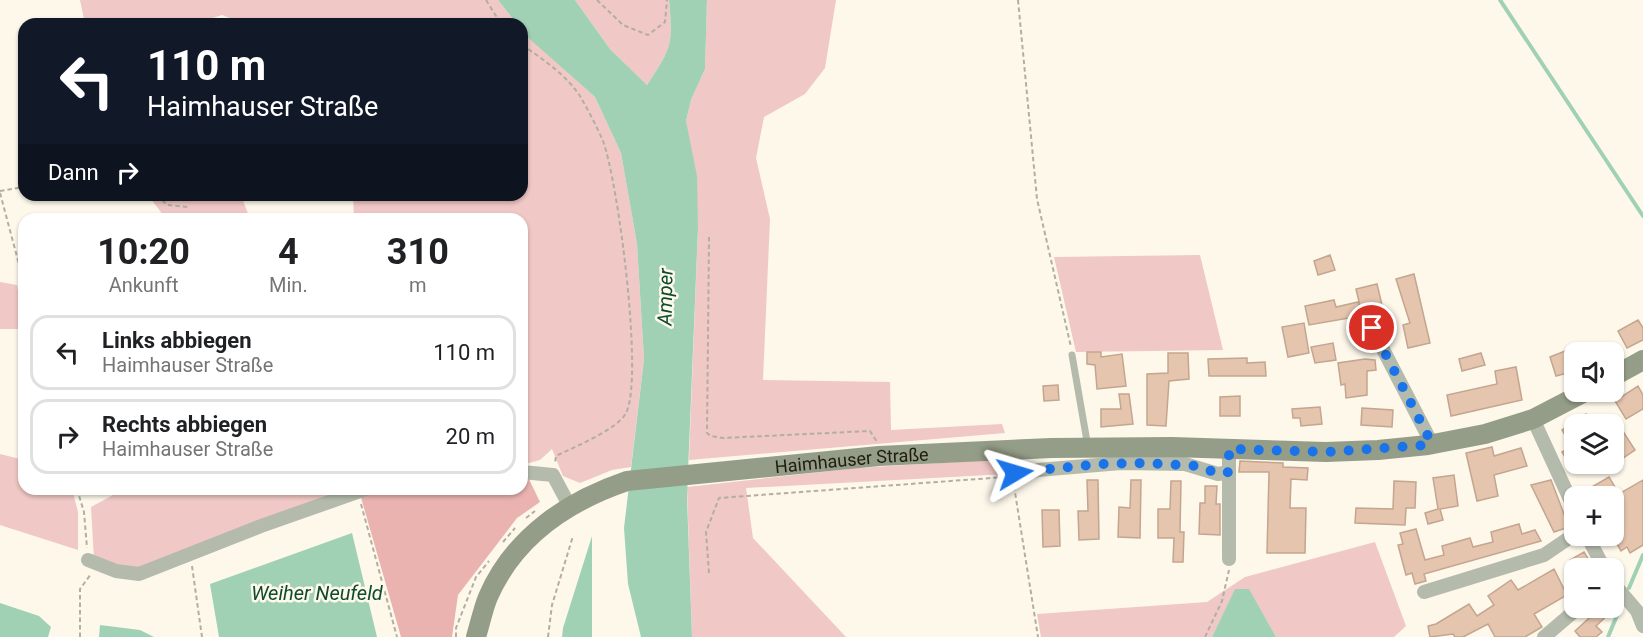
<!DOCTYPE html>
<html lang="de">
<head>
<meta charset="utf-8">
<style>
  body { margin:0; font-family:Roboto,sans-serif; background:#f6f6f6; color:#202124; height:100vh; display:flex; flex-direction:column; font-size:22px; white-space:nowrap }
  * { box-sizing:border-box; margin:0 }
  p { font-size:20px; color:#757577 }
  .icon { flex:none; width:33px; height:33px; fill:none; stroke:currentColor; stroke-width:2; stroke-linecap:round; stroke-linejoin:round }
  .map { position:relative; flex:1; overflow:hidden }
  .panel { position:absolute; left:18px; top:213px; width:510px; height:282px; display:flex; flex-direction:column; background:#fff; border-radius:18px; box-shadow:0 2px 4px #0004 }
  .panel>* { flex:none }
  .hud { position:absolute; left:18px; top:18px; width:510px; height:183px; border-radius:18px; box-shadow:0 2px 4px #0004; background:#111827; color:#fff; overflow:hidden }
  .tools { position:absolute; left:1564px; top:342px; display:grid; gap:12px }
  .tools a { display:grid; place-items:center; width:60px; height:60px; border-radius:12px; background:#fff; box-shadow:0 2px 4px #0004; font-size:30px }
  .pin { position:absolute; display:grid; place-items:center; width:51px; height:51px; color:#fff; margin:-26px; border:3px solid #fff; border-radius:50%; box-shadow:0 2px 6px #0007 }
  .me { position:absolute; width:66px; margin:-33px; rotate:83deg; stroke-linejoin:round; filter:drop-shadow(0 0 4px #0008) }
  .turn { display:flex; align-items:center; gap:21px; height:126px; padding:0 30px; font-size:27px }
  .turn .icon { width:78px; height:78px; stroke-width:2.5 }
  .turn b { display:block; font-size:42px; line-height:51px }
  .then { display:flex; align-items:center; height:57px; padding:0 30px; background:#0003; gap:12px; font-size:22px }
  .eta { display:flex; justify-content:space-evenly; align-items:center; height:102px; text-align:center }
  .eta b { font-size:36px; font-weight:700; line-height:42px }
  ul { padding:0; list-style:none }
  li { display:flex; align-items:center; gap:18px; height:75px; margin:0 12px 9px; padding:0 18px; border:3px solid #e0e0e0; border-radius:18px }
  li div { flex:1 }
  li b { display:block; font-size:22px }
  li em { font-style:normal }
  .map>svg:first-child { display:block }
  .green { fill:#f0c8c5 }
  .forest { fill:#eab3b0 }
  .water { fill:#a0d1b5 }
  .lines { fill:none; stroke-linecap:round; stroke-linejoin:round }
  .stream { stroke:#a0d1b5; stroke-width:4 }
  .building { fill:#e5c5ae; stroke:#c4a58f; stroke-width:1.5 }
  .path { stroke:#b3aea1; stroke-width:2; stroke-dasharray:4.5 3; stroke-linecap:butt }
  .lane { stroke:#b5bbac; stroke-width:7 }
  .street { stroke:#b5bbac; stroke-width:14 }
  .secondary { stroke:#949d87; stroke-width:20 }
  .route { stroke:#1a73e8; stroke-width:10; stroke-dasharray:0 18 }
  .labels { text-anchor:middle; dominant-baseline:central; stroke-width:5; stroke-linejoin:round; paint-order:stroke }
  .street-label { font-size:18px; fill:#201c0f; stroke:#fdf8ea }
  .water-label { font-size:20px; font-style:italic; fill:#0f4b30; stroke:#fdf8ea }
</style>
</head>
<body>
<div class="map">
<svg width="1643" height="637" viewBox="0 0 1643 637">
  <rect width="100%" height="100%" fill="#fdf8ea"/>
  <path class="green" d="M80 0H498L517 24H245L222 15 194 24H85Z
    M575 0H669C673 45 672 47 647 85L610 49Z
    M707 0H836L825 68 805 94 764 117 756 158 770 219 763 380 890 382 891 430 1002 424 1005 433 689 460 698 228 686 121 691 100 705 69Z
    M522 31 595 97 621 153 637 244 644 359 631 467 612 470 580 483 563 476 552 449 540 460 522 465V219H354L353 195H522Z
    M148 195H241L250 219H166Z
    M1200 255 1223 350 1076 352 1054 257Z
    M0 282 17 285 24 329H0Z
    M0 454 24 460V489H72L78 512V550L0 525Z
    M1006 459 1007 474 746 488 753 538 846 637H692L687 487 857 468Z
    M124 489H353L139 570 94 559 91 507Z
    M1375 542 1406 626 1394 637H1276L1248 589 1235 590 1212 637H1041L1037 614 1207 602 1245 577Z"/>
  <path class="forest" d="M525 471 540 502 517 518 458 595 452 637H401L360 494 374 489H522V473Z"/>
  <path class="water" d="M498 0H575L610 49 647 85C672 47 673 45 669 0H707L705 69 691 100 686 121 697 176 698 228 687 497 692 637H641L628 584 624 528 644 359 637 244 621 153 595 97 523 33 522 24H517Z
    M352 533 377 637H219L210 584Z
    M592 536V637H562L563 628Z
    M1235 589H1249L1276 637H1212Z
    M0 603 39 616 51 627 48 637H0Z
    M100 625 140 630 154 637H99Z"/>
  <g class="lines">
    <path class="stream" d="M1500 0 1643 216
      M1629 588 1643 555
      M1608 637 1623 601"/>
  </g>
  <path class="building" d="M1330 255 1335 270 1318 275 1314 261Z
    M1414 274 1430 343 1408 348 1403 325 1410 323 1396 279Z
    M1377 284 1382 305 1361 310 1356 289Z
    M1334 300 1336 307 1358 302 1361 316 1309 325 1305 306Z
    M1638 320 1643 328V340L1627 348 1618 331Z
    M1304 323 1309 353 1288 357 1282 327Z
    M1333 343 1336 360 1315 363 1311 347Z
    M1575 347V358L1568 361 1571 372 1556 376 1550 357Z
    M1087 352H1101V357L1122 354 1126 386 1097 389 1095 365 1087 364Z
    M1168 353H1188L1189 379 1169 381 1166 426 1147 425V374L1168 373Z
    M1481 353 1485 365 1462 371 1459 359Z
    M1247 358V363L1265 362 1266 376H1209L1208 359Z
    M1365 359 1375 360 1376 370 1367 371V395L1346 398 1345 384 1341 385 1338 363Z
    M1516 367 1522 400 1451 416 1447 395 1497 384 1495 371Z
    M1058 385 1059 400 1044 401 1043 386Z
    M1638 386 1643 395V409L1626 419 1615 401Z
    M1119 394H1129L1133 424 1101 427V409H1121Z
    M1240 396V416H1220V397Z
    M1320 407 1322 424 1301 426 1300 418H1293L1292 409Z
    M1362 408 1393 410 1392 427 1361 425Z
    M1586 414 1594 424H1575V458L1568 462 1562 452 1572 446 1562 430Z
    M1624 433 1635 450 1614 464V440Z
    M1492 447 1494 456 1521 448 1527 466 1494 475 1498 496 1477 501 1466 453Z
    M1240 461 1283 463V467L1308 468 1307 480 1291 479 1290 508H1306L1305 553H1267L1269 472H1239Z
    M1454 475 1458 506 1440 509 1443 520 1428 524 1425 513 1438 509 1433 478Z
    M1609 477 1619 494 1643 480V545L1630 553 1627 547 1621 551 1614 539V496H1595L1590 488Z
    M1087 480H1098L1099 539 1079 540 1078 511H1088Z
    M1131 480H1141L1140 538 1118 537 1119 507 1130 508Z
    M1551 480 1569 527 1554 532 1531 485Z
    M1171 481H1181L1180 532H1184L1183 562H1173L1174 538H1158V509H1170Z
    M1394 481 1416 482 1415 508H1406L1405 525 1355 523 1356 508 1393 509Z
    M1205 486H1217L1216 504H1220V535L1199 534 1200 503H1205Z
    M1042 510H1059L1060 546 1043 547Z
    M1519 524 1522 534 1535 530 1541 541 1424 574 1426 581 1415 584 1412 573 1406 575 1398 545 1403 544 1400 533 1416 529 1425 560 1444 555 1442 546 1470 538 1473 547 1493 542 1491 532Z
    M1584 552 1594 568H1574L1570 560Z
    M1554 569 1567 595 1534 614 1542 627 1525 637H1495L1488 624 1463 637H1455L1453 634 1430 637 1428 626 1436 624 1469 604 1477 616 1494 605 1488 596 1511 580 1518 590Z
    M1600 608H1615L1596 626 1602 632 1596 637H1580L1575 631Z"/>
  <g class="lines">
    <path class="path" d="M486 0 501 24
      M597 0 623 25 648 35 665 22 667 0
      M1018 0 1037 199 1071 347
      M522 45C543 59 566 75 580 96 588 110 597 127 603 141 618 181 644 379 626 413 617 430 574 447 556 456L555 463
      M0 191 24 187
      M0 193 24 283
      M157 195 167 205 188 207
      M709 237 707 433 711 436 723 438 870 431 877 442
      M1014 486 1038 637
      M77 489 84 512 87 548
      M361 504 397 637
      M526 518 535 511
      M503 542 515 528
      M192 566 202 637
      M709 573 706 532 719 498 1005 477
      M80 637V589L91 574
      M456 637V628L476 577 489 561
      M548 637 552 605 573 536
      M1205 637 1222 601 1229 570"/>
    <path class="lane" d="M1072 355 1088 447"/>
    <path class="street" d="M1372 328 1429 438 1428 445
      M1533 419 1575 510
      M1229 449V559
      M1012 450 1015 473 1024 475 1038 470 1121 463 1185 464 1218 474 1229 472
      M522 472 553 475 569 505
      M1587 536 1604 568
      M88 560 116 571 139 574 261 526 366 489
      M1614 584 1637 611 1643 626
      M1424 592 1544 555 1575 534
      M1544 637 1578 608"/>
    <g class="secondary">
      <path d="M1614 376 1643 360"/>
      <path id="s1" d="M476 637C480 624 483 609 488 597 514 537 568 501 627 481L879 456 1051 448 1172 447 1326 452 1378 450 1428 445 1485 434 1533 419 1585 392"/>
    </g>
  </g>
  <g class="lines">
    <path class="route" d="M1015 473 1024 475 1038 470 1102 464 1145 463 1199 466 1218 474 1229 472V449L1326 452 1428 445 1429 438 1372 328"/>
  </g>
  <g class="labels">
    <g class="street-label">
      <text stroke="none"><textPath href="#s1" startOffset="454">Haimhauser Straße</textPath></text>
    </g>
    <g class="water-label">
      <text transform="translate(665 297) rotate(-89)">Amper</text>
      <text x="317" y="593">Weiher Neufeld</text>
    </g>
  </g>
</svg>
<div class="tools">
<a><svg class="icon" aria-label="sound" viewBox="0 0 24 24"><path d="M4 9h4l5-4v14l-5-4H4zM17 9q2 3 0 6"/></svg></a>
<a><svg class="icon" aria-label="layers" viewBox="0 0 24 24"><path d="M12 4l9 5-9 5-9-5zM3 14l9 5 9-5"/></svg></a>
<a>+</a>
<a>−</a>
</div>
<div class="pin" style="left:1372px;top:328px;background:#d93025"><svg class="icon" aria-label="arrive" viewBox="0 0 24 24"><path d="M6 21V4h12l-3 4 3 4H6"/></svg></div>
<svg class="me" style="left:1015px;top:473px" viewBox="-20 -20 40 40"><path d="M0-17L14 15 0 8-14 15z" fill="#1a73e8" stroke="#fff" stroke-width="4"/></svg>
<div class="hud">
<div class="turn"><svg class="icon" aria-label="left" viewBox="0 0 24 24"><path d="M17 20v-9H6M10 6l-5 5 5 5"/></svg><div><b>110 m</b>Haimhauser Straße</div></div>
<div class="then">Dann<svg class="icon" aria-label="right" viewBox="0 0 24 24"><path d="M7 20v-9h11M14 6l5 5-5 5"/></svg></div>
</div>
<section class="panel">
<div class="eta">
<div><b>10:20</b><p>Ankunft</p></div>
<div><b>4</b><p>Min.</p></div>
<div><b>310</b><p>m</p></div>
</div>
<ul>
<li><svg class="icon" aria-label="left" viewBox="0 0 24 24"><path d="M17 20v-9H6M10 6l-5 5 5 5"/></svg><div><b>Links abbiegen</b><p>Haimhauser Straße</p></div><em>110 m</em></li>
<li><svg class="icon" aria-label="right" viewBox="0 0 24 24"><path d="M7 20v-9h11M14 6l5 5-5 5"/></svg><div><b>Rechts abbiegen</b><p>Haimhauser Straße</p></div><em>20 m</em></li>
</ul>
</section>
</div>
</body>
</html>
